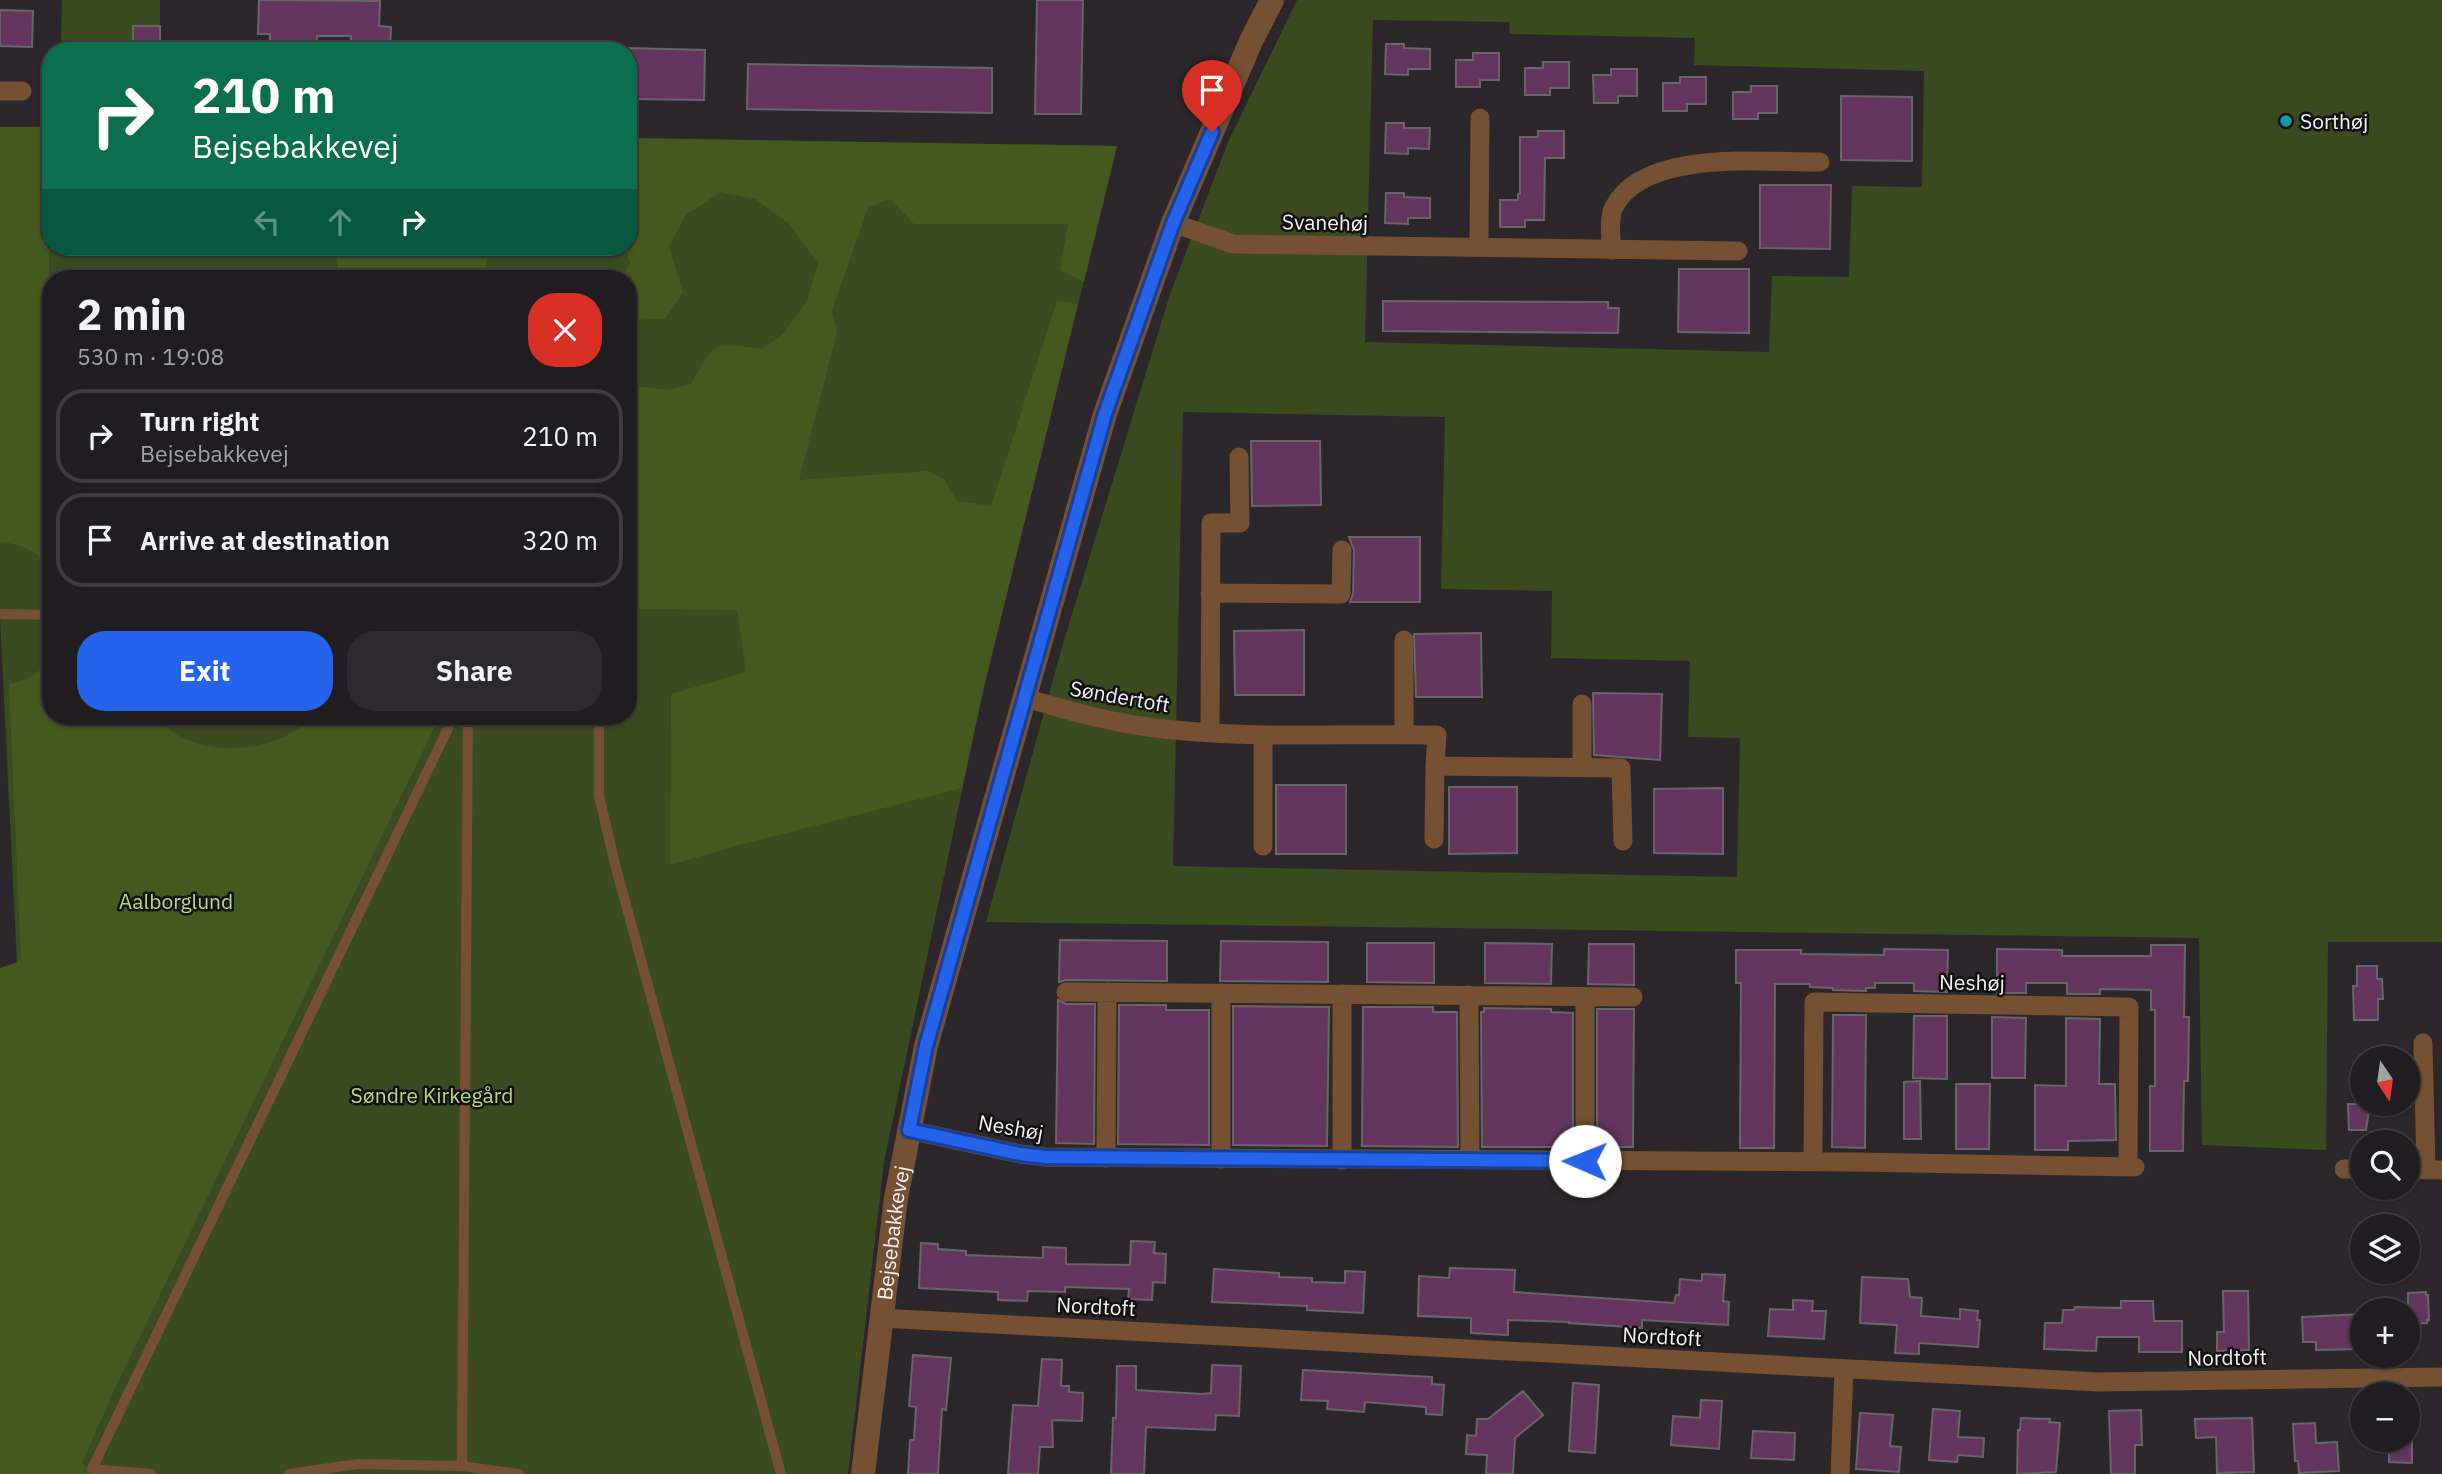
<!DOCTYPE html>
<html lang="en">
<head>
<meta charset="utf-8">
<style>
  body { margin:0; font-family:"IBM Plex Sans",sans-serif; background:#2d2a2d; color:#f1f3f6; height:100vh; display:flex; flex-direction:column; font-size:26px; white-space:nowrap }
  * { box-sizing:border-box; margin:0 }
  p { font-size:23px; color:#a2a2a5 }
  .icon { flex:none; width:38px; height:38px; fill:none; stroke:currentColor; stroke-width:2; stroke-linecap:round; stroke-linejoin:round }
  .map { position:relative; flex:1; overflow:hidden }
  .drawer { position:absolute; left:42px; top:270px; width:595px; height:455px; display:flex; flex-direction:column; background:#201d20; border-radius:28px; box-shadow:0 2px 5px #0004,0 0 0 2px #3d3b3e }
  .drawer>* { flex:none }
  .guide { position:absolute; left:42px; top:42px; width:595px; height:214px; border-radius:28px; box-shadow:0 2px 5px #0004,0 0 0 2px #3d3b3e; background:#0b6e4f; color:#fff; overflow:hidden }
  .needle { width:46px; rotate:167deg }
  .fabs { position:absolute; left:2350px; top:1046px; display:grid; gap:14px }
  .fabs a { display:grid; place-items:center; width:70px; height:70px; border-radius:50%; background:#201d20; box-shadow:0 2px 5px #0004,0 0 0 2px #3d3b3e; font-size:35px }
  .pin { position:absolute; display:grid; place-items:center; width:60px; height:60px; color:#fff; margin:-72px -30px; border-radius:50% 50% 50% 0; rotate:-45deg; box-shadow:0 0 7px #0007 }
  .pin .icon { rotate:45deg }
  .me { position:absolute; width:77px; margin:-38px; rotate:271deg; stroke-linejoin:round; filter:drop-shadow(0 0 5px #0008) }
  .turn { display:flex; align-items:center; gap:24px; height:147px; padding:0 35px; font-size:32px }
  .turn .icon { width:91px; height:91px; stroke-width:2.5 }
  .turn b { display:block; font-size:49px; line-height:60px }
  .lanes { display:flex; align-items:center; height:66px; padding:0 35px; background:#0003; justify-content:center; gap:35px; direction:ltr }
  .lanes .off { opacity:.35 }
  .round { display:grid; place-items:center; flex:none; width:74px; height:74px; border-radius:28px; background:#2d2a2d }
  .headline { display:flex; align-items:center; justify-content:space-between; height:119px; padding:0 35px }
  h1 { font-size:42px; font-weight:700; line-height:52px }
  .button { display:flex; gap:14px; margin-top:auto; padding:14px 35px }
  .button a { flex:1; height:80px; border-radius:28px; background:#2563eb; color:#fff; font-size:28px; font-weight:700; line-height:80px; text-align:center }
  .button a+a { background:#2d2a2d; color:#f1f3f6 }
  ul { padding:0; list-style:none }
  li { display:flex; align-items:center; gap:21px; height:94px; margin:0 14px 10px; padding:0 21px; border:4px solid #3d3b3e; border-radius:28px }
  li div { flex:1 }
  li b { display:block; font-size:26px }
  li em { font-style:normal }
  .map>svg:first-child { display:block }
  .green { fill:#3a4b1f; fill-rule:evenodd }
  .forest { fill:#44591d }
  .building { fill:#63355e; stroke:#686467; stroke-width:2 }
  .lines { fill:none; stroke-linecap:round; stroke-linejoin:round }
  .service { stroke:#765033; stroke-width:10 }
  .minor { stroke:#765033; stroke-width:19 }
  .tertiary { stroke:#765033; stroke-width:24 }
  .route-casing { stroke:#184099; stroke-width:18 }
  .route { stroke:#2563eb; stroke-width:12 }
  .culture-dot { fill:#0f9aa8; stroke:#121112; stroke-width:2.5 }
  .labels { text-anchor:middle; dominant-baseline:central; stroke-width:5; stroke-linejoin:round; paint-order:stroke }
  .poi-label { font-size:21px; fill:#f4f1f3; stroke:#121112; text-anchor:start }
  .street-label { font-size:21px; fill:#f4f1f3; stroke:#121112 }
  .park-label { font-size:21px; fill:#b6d881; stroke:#121112 }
</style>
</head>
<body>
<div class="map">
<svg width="2442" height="1474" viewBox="0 0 2442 1474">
  <rect width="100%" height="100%" fill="#2b272a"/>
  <path class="green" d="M62 0H160V26H148V45H61Z
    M1297 0H2442V942H2328L2326 1150 2202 1145 2199 938 986 922 1062 647 1170 294 1228 142ZM1373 20 1509 22 1510 34 1695 38 1694 65 1924 71 1922 187 1852 186 1849 277 1772 276 1769 352 1365 342ZM1183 412 1445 417 1441 589 1552 591 1551 658 1690 661 1688 737 1740 738 1737 877 1173 866Z
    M0 127H51V247H628V138L1117 146 983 691 884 1162 848 1474H42L0 618ZM51 278H628V716H51Z"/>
  <path class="forest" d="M0 127H51L46 499 51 500V570C38 551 22 544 0 542Z
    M628 138 1117 146 1084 282 1060 270 1068 224H914L890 199 868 208 832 310 837 332 799 480 928 471 944 479 957 501 991 506 1057 301 1078 304 983 691 962 788 743 844 670 865 671 694 746 672 737 610 628 609V385L668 390 691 384C716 340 712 342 762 349L783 334 807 301 818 263 788 223 755 199 721 192 686 215 669 246 683 292 665 319 628 320V278H622L630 263 625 247H628Z
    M337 247H490L484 278H337Z
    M51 655V716H156C192 762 276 756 313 716H440L116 1386 82 1463 95 1474H0V968L21 961 9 684C27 681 42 673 51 655Z"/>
  <path class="building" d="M259 0 380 1 379 26 391 27 390 51H351V36H317L316 51H270V34H258Z
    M1037 0H1083L1081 114H1035Z
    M0 10 33 11 32 47 0 46Z
    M133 26H160V51H133Z
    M1386 44H1404V48L1430 49V69H1408V75L1385 74Z
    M628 48 705 50 704 100 628 99Z
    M1473 53H1499V80H1480V87H1456V60H1473Z
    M1543 62H1569V88H1550V95H1525V68H1543Z
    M748 64 992 68V113L747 109Z
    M1611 69H1637V96H1618V103H1594L1593 75H1611Z
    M1680 77H1706V104H1687V111H1663V83H1680Z
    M1751 86H1777V113H1758V119H1733V92H1751Z
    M1841 96 1912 97V161L1841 160Z
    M1386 123H1404V128H1430L1429 149 1408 148V154L1385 153Z
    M1538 131H1564V158H1545L1544 220H1525V227H1500V200H1518V194H1520V137H1538Z
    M1760 185H1831L1830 249 1760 248Z
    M1386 193H1404V197L1430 198V218H1408V224L1385 223Z
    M1679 269H1749V333L1678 332Z
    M1383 301 1608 302V308H1619L1618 333 1383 331Z
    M1251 441H1320L1321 505 1252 506Z
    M1349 537H1420V602H1350L1353 594 1354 550Z
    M1304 630V695H1235L1234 631Z
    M1481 633 1482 697H1416L1414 634Z
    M1593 693 1662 694 1660 760 1594 755Z
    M1276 785H1346V854H1276Z
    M1449 787H1517V853L1449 854Z
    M1723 788V854L1654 853V789Z
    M1060 940 1167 941V981L1066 980 1059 982Z
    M1221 941 1328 942V982L1220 981Z
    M1367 943H1434V983L1367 982Z
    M1485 943 1552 944 1551 984 1485 983Z
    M1589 944H1634V985L1588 984Z
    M2151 945H2185L2184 1017H2189L2188 1081H2184L2183 1151H2150V1086H2155V1010H2151V990L2100 989V994H2067V983H2026V993H1997V949L2062 950V956H2151Z
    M1884 949 1948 950 1947 992 1914 991V983H1875V988H1866V991L1833 990V988L1810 987V984H1775L1774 1148H1740L1741 983H1736V950H1801V954L1884 955Z
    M2357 966H2377V979H2382L2383 999H2378V1020H2354L2353 986H2357Z
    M1058 1000 1066 1004H1095L1094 1144 1056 1143Z
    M1119 1005H1166V1010H1209V1145L1118 1144Z
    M1233 1006 1329 1007 1327 1146 1233 1145Z
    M1363 1007H1433V1012H1457L1458 1147 1362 1146Z
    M1484 1008 1551 1009V1012L1573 1013V1147H1482L1481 1012H1484Z
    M1597 1009H1634L1633 1147H1597Z
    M1833 1015H1866L1865 1148 1832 1147Z
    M1914 1016H1947V1079L1913 1078Z
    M1992 1017 2026 1018 2025 1078H1992Z
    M2066 1018 2100 1019 2099 1084H2115L2116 1140 2068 1141V1150H2035V1085L2066 1086Z
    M1920 1081 1921 1139H1904V1082Z
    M1956 1084H1990L1989 1149H1956Z
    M2348 1104H2370L2366 1130H2349Z
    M1131 1241 1155 1242 1154 1253 1166 1254 1165 1283 1153 1282 1152 1300 1128 1299 1129 1289 1065 1287V1292L1028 1291 1027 1301 998 1300V1292L919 1288 921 1243 938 1244V1249L966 1251V1255L1043 1258V1247L1066 1248V1264L1130 1265Z
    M1450 1268 1515 1270 1514 1292 1674 1303 1676 1295H1679L1680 1279 1702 1281V1274L1725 1275 1723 1301 1729 1302 1728 1325 1642 1320V1328L1569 1323V1322L1508 1320V1335L1471 1333V1318L1418 1316 1419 1276 1449 1278Z
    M1214 1269 1279 1273V1277L1312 1278V1282L1345 1283V1271L1365 1272 1363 1313 1307 1310V1306L1212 1302Z
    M1862 1277 1908 1279 1910 1297 1922 1298 1921 1316 1960 1319V1309L1978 1311 1977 1320H1980L1978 1347 1919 1343V1354L1895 1353 1897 1325 1860 1323Z
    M2223 1291H2248L2249 1350 2217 1351V1332H2224Z
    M2426 1292V1295H2428L2429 1320H2427V1323L2408 1324V1293Z
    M1793 1300 1813 1301 1812 1311H1826L1824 1339 1768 1336 1770 1309 1793 1310Z
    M2121 1301H2153L2154 1321H2182V1352H2139V1337H2097L2096 1351 2044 1349 2045 1323H2062L2063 1310H2074L2075 1307 2121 1308Z
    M2362 1314V1349L2316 1350V1342H2303L2302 1317Z
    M913 1355 951 1358 946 1410 942 1409 938 1474H908L910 1440H914L916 1407 909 1406Z
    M1042 1359 1062 1360 1061 1386H1069V1392L1083 1393 1082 1421 1052 1420 1053 1447H1040L1038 1474H1008L1013 1405 1038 1406Z
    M1212 1365 1241 1366 1239 1416 1216 1415 1215 1430 1146 1427 1144 1474H1111L1113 1418H1116L1117 1366H1136V1390L1202 1394 1211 1393Z
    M1303 1370 1432 1377V1384L1444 1385 1442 1415 1426 1414V1407L1365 1402 1364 1412 1327 1409 1328 1401 1301 1400Z
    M1573 1383 1599 1385 1595 1453 1569 1451Z
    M1523 1391 1543 1415 1515 1438 1513 1474H1486L1487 1455 1466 1454 1467 1435 1476 1436 1477 1419H1488Z
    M1701 1400 1722 1401 1719 1449 1671 1445 1673 1416 1700 1418Z
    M1933 1409 1960 1411 1958 1437 1984 1438 1983 1457 1958 1455 1957 1462 1929 1460Z
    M2141 1410 2142 1445H2135V1474H2111L2109 1411Z
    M1860 1413 1893 1415 1890 1446 1901 1447 1899 1472 1856 1469Z
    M2021 1418 2050 1419 2049 1422 2060 1423 2056 1472 2017 1474 2018 1430H2020Z
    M2252 1418 2254 1472 2217 1473 2216 1437 2196 1438 2195 1419Z
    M2315 1423 2316 1443 2337 1442 2339 1471 2299 1473 2298 1461H2295L2293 1424Z
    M1753 1431 1795 1433 1794 1460 1751 1458Z
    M2389 1440H2412V1463L2389 1462Z"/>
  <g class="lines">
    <path class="service" d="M0 614 51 615
      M599 716V796L616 868 781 1474
      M462 1466 468 716
      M151 1474 92 1469 454 716
      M289 1474 358 1464 462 1466 519 1474"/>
    <path class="minor" d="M0 91H22
      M1173 223 1233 244 1738 251
      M1479 247 1480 118
      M1612 250C1611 237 1608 219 1614 207 1644 148 1764 163 1820 162
      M1210 593 1341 594 1342 550
      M1404 640V734
      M1023 697C1064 710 1105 721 1148 727 1244 740 1341 733 1437 735L1435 766 1621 768 1623 841
      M1210 732 1211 523H1240L1239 457
      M1582 767V704
      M1434 839 1435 766
      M1263 846V735
      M1066 992 1633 997
      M1221 993V1159
      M1469 995 1470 1160
      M2423 1043 2426 1170
      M909 1130 1020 1154 1046 1157 1856 1162 2135 1167
      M1106 1158 1107 992
      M1342 1160V994
      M1585 1161V997
      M1813 1161 1814 1002 2129 1007 2128 1167
      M2344 1169H2362
      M2408 1169 2442 1170
      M880 1318 2099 1382 2442 1377
      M1840 1474 1844 1369"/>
    <path class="tertiary" id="s1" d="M863 1474 896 1198 926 1046 1105 414 1173 223 1251 41 1272 0"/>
  </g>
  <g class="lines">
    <defs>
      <path id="route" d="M1212 132 1173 223 1105 414 926 1046 909 1130 1020 1154 1046 1157 1585 1161"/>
    </defs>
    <use href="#route" class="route-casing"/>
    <use href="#route" class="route"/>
  </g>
  <circle class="culture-dot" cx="2286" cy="121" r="7"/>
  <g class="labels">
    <g class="poi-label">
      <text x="2300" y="121">Sorthøj</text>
    </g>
    <g class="street-label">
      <text transform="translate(1325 222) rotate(1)">Svanehøj</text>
      <text transform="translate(1120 696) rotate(10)">Søndertoft</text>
      <text transform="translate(1972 982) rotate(1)">Neshøj</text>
      <text transform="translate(1011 1127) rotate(10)">Neshøj</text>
      <text stroke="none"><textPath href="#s1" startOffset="243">Bejsebakkevej</textPath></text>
      <text transform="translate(1096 1306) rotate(3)">Nordtoft</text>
      <text transform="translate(1662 1336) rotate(3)">Nordtoft</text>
      <text transform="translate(2227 1357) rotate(-1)">Nordtoft</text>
    </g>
    <g class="park-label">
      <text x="176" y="901">Aalborglund</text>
      <text x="432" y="1095">Søndre Kirkegård</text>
    </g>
  </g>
</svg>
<div class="fabs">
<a><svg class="needle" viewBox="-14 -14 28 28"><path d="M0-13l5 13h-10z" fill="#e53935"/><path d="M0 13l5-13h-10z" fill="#a2a2a5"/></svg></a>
<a><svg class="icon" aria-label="search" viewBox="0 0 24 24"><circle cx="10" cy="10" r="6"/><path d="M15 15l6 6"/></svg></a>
<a><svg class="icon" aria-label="layers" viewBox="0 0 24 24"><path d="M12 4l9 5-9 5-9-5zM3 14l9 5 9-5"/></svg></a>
<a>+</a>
<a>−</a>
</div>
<div class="pin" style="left:1212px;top:132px;background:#d93025"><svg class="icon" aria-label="arrive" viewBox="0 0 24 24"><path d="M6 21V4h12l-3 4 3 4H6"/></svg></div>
<svg class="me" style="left:1585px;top:1161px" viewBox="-20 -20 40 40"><circle r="19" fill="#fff"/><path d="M0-13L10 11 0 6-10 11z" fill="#2563eb"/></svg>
<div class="guide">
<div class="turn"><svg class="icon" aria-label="right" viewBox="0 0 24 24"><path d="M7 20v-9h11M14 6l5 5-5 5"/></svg><div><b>210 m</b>Bejsebakkevej</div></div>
<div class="lanes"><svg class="icon off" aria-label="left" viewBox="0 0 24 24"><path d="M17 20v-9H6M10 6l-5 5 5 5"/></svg><svg class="icon off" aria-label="ahead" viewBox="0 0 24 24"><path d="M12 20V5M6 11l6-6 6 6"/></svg><svg class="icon" aria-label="right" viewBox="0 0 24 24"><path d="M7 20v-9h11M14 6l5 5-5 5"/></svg></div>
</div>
<section class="drawer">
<div class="headline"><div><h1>2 min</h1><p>530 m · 19:08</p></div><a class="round" style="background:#d93025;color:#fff"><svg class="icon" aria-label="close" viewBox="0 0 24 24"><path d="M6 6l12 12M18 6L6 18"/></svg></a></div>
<ul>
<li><svg class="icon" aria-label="right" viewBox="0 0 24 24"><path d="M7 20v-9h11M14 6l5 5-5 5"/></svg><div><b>Turn right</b><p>Bejsebakkevej</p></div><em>210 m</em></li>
<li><svg class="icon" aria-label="arrive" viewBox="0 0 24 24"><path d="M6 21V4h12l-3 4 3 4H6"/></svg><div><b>Arrive at destination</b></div><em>320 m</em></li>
</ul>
<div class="button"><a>Exit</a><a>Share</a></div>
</section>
</div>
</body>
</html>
